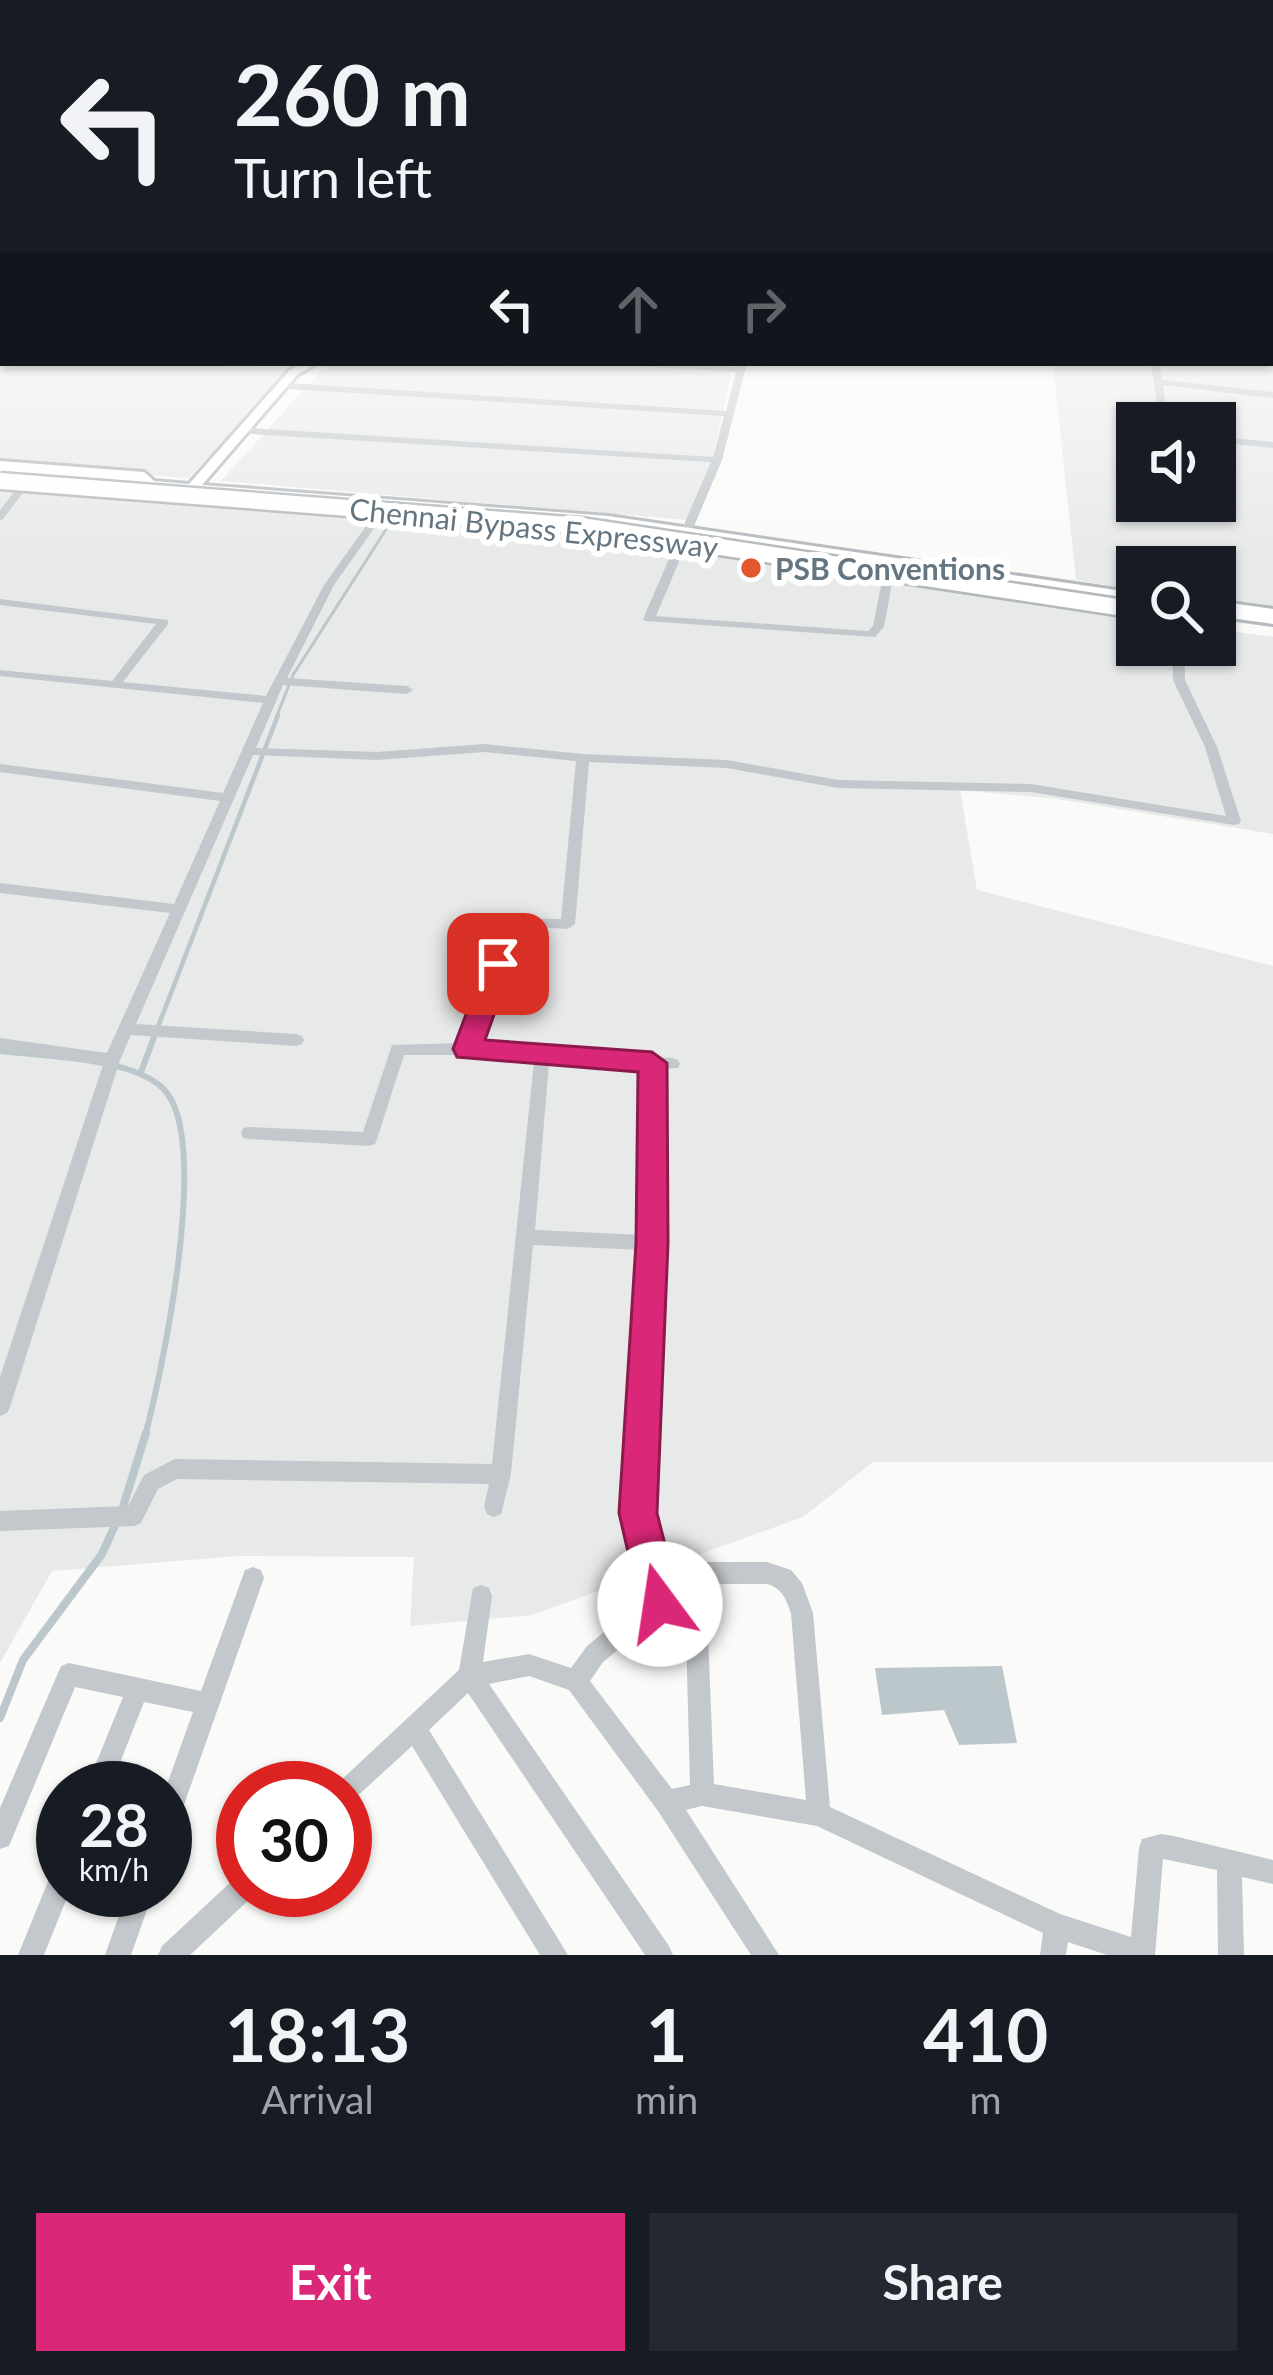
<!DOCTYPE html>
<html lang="en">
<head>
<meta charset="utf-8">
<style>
  body { margin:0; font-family:Lato,sans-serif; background:#242831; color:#f1f3f6; height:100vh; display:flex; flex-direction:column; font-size:45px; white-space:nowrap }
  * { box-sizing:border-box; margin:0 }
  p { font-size:39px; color:#9ea1a6 }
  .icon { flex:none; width:66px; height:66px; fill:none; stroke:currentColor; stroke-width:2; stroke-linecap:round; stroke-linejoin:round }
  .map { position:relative; height:1955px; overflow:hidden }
  .details { display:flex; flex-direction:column; background:#171b24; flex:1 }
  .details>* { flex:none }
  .guide { position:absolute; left:0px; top:0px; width:1275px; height:366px; box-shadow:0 3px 9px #0004; background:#171b24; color:#f1f3f6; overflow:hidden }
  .buttons { position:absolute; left:1116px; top:402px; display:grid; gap:24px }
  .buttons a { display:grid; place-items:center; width:120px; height:120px; border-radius:0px; background:#171b24; box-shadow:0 3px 9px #0004; font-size:60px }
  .speed { position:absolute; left:36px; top:1761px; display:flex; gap:24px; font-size:60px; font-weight:700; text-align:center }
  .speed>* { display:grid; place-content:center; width:156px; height:156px; border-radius:50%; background:#171b24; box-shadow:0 3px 9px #0004; line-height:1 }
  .speed small { font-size:30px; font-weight:400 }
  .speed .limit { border:18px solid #d22; background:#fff; color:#111 }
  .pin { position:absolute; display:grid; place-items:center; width:102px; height:102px; color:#fff; margin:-51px; border-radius:24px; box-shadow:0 6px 18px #0006 }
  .me { position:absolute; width:132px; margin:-66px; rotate:346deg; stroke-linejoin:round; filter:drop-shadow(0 0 9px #0008) }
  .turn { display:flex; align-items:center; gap:42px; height:252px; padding:0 36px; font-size:54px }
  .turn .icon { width:156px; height:156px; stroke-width:2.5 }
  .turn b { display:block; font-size:84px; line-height:102px }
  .lanes { display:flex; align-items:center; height:114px; padding:0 36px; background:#0003; justify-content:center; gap:60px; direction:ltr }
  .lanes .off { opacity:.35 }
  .eta { display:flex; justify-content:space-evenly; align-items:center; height:204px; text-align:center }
  .eta b { font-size:72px; font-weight:700; line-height:84px }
  .primary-button { display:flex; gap:24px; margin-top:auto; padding:24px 36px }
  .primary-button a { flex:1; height:138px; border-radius:0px; background:#db2777; color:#fff; font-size:48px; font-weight:700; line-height:138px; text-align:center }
  .primary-button a+a { background:#242831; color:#f1f3f6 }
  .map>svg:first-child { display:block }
  .built { fill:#e8e9e9; fill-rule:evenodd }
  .water { fill:#bbc7cb }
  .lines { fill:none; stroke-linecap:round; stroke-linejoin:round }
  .stream-far3 { stroke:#bbc7cb; stroke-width:3 }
  .stream-far2 { stroke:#bbc7cb; stroke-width:4.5 }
  .stream-far1 { stroke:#bbc7cb; stroke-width:6 }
  .stream { stroke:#bbc7cb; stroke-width:8 }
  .major-casing { stroke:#b5babe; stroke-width:6 }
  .highway-casing { stroke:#b4b9bd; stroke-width:6 }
  .minor { fill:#c3c8cc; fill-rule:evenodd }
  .major { fill:#fff; fill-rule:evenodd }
  .highway { fill:#fff; fill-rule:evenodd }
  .highway-bridge-casing { stroke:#b4b9bd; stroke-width:21; stroke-linecap:butt }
  .highway-bridge { stroke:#fff; stroke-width:16 }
  .route { fill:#db2777; stroke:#8e194d; stroke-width:3 }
  .poi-dot { fill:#e4572e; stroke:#fff; stroke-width:4.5 }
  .labels { text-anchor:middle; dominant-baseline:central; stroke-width:12; stroke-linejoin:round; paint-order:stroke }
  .far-street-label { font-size:30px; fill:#657683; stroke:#fff }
  .far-poi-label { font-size:30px; font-weight:bold; fill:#657683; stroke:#fff; text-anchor:start }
</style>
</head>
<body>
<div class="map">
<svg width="1273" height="1955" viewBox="0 0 1273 1955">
  <rect width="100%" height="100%" fill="#fafaf8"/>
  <path class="built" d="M0 283 3 363 298 367 188 478 0 463Z
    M1273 349V606L1215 602V567H1137V590L1076 580 1053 363H1272ZM1137 423H1215V501H1137Z
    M328 363H734L711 464 688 520 221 481Z
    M0 490 584 534 1137 618V645H1215V629L1273 637V834L1057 799 960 790 977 890 1273 966V1462H873L803 1517 532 1615 410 1626 414 1557 239 1556 52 1571 0 1663Z"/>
  <path class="water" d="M1002 1666 1017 1743 959 1745 944 1710 882 1715 875 1668Z"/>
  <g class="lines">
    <path class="stream-far3" d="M276 718 293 675 394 517"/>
    <path class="stream-far2" d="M156 1032 278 715"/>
    <path class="stream-far1" d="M0 1051C41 1056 140 1057 167 1093 209 1149 163 1368 145 1436
      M141 1072 157 1029"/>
    <path class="stream" d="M123 1507 146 1433
      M0 1718 23 1660 102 1554 116 1523"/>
    <defs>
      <path id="major" d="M303 363H318L297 375 202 485 608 516 1137 593V603L608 524 196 493 189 496 183 492 144 488 139 480 0 469V461L144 472 154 481 189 484 289 371Z
        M1215 606 1273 614V624L1215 616Z"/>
      <path id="highway" d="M0 467 147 479 155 484 147 489 0 477Z
        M1215 601 1273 609V619L1215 611Z"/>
    </defs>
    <use href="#major" class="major-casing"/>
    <use href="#highway" class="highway-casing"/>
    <path class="minor" d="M0 302H3V306H0Z
      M1272 313H1273V318H1272Z
      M0 345H3V349H0Z
      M270 363H310L312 365 308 367 274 365Z
      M616 363 738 367 739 363H747L722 460 656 616 868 631 873 626 885 566 890 563 895 566 884 627 875 637 645 621 643 619 711 462 250 434 246 431 250 428 713 457 724 416 289 389 285 386 289 383 726 411 736 372 620 365Z
      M1151 363H1159L1162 380 1273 392V398L1163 385 1168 423H1160Z
      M1215 436 1273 442V448L1215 442Z
      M21 483 29 485 3 519 0 520V510Z
      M387 500 392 503 334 585 287 678 407 686 413 690 407 694 283 685 256 748 377 752 484 744 583 754 727 760 838 780 1031 784 1226 816 1205 747 1173 680 1172 645H1184L1185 680 1217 747 1241 821 1239 824 1234 825 1031 792 838 788 727 768 589 762 575 924 568 929 519 926 477 1044 542 1051 672 1058 678 1060 680 1064 678 1068 660 1069 661 1243 648 1513 666 1583 695 1562H767L791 1570 802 1583 813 1613 830 1807 1060 1914 1131 1937 1139 1848 1142 1839 1161 1834 1174 1836 1273 1860V1884L1242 1877 1244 1955H1218L1217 1870 1163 1859 1155 1955H1107L1068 1942 1066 1955H1040L1043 1933 817 1826 702 1806 686 1810 779 1955H751L658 1811 569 1690 529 1676 489 1684 669 1946 673 1955H645L468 1693 429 1730 568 1955H540L412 1746 353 1800 345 1804V1788H335L337 1784 459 1670 473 1588 481 1585 489 1588 492 1596 483 1662 529 1654 571 1668 587 1646 647 1597 628 1513 643 1250 533 1245 511 1474 501 1514 494 1517 487 1514 484 1507 489 1484 177 1479 158 1489 141 1523 134 1526 0 1531V1511L128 1506 144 1475 175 1459 492 1464 534 1062 467 1055H404L377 1139 375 1144 369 1146 249 1139 243 1138 241 1133 243 1128 249 1127 363 1132 392 1045 461 1043 509 918 561 919 576 761 484 752 377 760 253 755 136 1024 296 1034 302 1036 304 1040 302 1044 296 1046 131 1035 120 1060 10 1407 7 1413 0 1416V1377L103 1065 0 1050V1038L107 1053 170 913 0 893V883L174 904 220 801 0 772V764L223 793 263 703 0 676V670L112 681 156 624 0 605V599L168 620V624L123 682 266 696 324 585 384 501ZM549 1063 644 1068 643 1235 535 1230ZM706 1584H767C782 1588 786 1599 791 1613L806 1800 714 1784ZM685 1595 690 1785 672 1789 590 1681 603 1662 661 1615 668 1612Z
      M253 1567 261 1570 264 1578 174 1833 165 1836V1790L193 1712 144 1702 110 1788H86L123 1697 75 1687 9 1846 0 1849V1808L61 1666 69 1663 201 1691 245 1570Z
      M63 1864V1890H70L44 1955H18L54 1867Z
      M243 1875V1890H255L252 1897 190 1955H158L162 1946 234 1879Z
      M128 1890H154L131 1955H105Z"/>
    <use href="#major" class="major"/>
    <use href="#highway" class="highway"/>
    <defs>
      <path id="highway-bridge" d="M0 481 581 526 1137 610"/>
    </defs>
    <use href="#highway-bridge" class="highway-bridge-casing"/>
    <use href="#highway-bridge" class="highway-bridge"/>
  </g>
  <linearGradient id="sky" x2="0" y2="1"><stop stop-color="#96bcdc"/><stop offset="0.51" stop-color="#fdfdfc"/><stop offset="1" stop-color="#fdfdfc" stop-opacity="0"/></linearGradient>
  <rect width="1273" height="557" fill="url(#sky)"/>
  <path class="route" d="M498 954 512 964 485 1040 652 1052 667 1063 668 1243 657 1513 680 1604 674 1618 660 1624 646 1618 640 1604 619 1513 636 1243 638 1072 457 1057 453 1049 485 964Z"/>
  <circle class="poi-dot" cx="751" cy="568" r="12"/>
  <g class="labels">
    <g class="far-street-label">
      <text transform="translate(534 527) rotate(6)">Chennai Bypass Expressway</text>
    </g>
    <g class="far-poi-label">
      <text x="775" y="568">PSB Conventions</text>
    </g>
  </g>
</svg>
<div class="buttons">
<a><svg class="icon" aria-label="sound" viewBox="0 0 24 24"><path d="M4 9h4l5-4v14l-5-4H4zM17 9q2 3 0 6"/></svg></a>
<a><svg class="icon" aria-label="search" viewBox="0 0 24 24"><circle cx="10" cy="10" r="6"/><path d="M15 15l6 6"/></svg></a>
</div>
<div class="speed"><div>28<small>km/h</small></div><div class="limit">30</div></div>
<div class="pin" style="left:498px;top:964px;background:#d93025"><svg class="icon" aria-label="arrive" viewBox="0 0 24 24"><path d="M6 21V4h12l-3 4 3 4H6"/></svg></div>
<svg class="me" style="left:660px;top:1604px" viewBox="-20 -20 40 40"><circle r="19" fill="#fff"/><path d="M0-13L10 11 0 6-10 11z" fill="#db2777"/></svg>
<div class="guide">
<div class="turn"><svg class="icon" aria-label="left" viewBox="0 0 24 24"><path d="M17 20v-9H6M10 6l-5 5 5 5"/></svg><div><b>260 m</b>Turn left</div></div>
<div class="lanes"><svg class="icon" aria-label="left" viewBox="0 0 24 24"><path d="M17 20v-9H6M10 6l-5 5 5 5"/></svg><svg class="icon off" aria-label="ahead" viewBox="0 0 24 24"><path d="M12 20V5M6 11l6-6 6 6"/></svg><svg class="icon off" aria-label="right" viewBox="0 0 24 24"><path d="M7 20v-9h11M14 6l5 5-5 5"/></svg></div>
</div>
</div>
<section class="details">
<div class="eta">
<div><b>18:13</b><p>Arrival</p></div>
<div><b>1</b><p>min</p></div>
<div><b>410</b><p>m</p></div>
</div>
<div class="primary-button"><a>Exit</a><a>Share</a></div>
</section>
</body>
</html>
